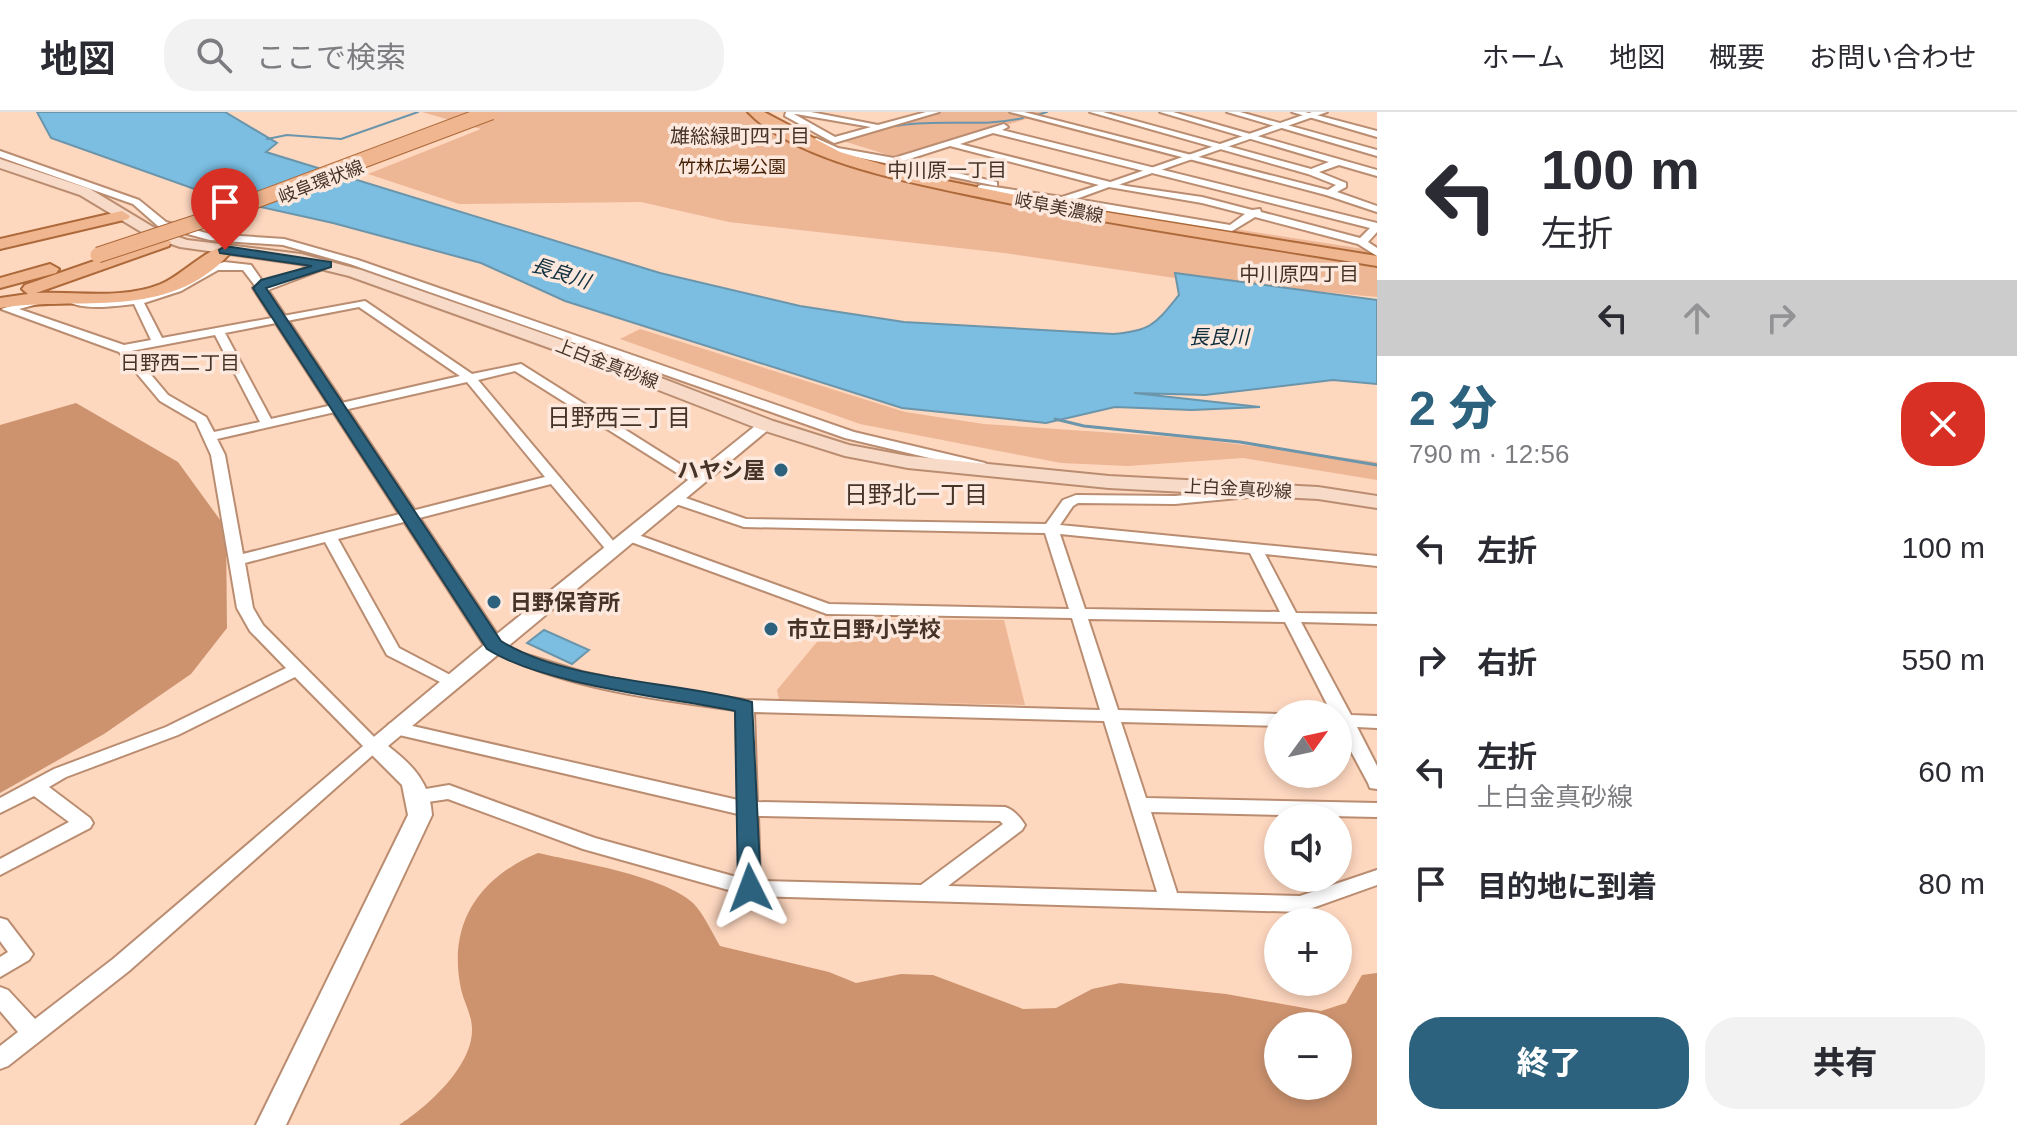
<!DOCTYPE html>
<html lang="ja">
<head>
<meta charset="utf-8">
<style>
  body { margin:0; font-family:Helvetica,"Noto Sans JP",sans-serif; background:#f2f2f3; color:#2b2b33; height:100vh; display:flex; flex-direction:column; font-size:30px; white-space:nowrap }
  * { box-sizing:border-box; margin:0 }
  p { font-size:26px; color:#7c7c81 }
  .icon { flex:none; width:44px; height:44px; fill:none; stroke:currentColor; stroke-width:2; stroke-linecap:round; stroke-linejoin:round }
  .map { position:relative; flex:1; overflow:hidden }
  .side { display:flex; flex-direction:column; background:#fff; width:640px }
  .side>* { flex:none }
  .guide { background:#fff; color:#2b2b33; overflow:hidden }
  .needle { width:52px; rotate:57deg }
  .buttons { position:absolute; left:1264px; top:588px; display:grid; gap:16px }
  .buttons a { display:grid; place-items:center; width:88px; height:88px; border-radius:50%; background:#fff; box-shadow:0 4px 12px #0003; font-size:40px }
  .pin { position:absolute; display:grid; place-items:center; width:68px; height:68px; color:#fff; margin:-82px -34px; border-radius:50% 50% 50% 0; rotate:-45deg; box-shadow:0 0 8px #0007 }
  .pin .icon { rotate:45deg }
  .me { position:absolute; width:88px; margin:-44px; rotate:357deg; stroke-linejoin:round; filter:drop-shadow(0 0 6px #0008) }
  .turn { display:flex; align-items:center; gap:28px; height:168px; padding:0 32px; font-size:36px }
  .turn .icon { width:104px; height:104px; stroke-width:2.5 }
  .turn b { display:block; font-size:56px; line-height:68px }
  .lanes { display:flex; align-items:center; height:76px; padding:0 32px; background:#0003; justify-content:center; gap:40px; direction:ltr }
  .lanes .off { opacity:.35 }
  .round { display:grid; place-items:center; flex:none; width:84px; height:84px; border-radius:32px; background:#f2f2f3 }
  .headline { display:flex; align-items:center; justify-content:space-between; height:136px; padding:0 32px }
  h1 { font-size:48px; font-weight:800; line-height:60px; color:#2c627d }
  .button { display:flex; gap:16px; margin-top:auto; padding:16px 32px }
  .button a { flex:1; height:92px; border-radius:32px; background:#2c627d; color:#fff; font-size:32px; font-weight:800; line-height:92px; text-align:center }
  .button a+a { background:#f2f2f3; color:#2b2b33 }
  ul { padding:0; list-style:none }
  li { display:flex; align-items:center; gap:24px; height:112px; padding:0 32px }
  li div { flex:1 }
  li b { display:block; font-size:30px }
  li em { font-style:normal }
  header { display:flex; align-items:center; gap:48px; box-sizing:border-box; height:112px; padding:0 40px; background:#fff; border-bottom:2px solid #e1e1e2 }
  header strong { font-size:38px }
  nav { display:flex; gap:44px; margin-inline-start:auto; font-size:28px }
  .search { width:560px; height:72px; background:#f2f2f3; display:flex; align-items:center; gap:20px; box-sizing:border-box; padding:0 28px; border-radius:32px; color:#7c7c81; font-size:30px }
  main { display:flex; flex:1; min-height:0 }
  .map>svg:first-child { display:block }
  .green { fill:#edb695 }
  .forest { fill:#cd936f; fill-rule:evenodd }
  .water { fill:#7bbee2; stroke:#6b95aa; stroke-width:2 }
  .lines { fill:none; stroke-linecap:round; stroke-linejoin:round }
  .stream-far1 { stroke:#6b95aa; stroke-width:2 }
  .stream { stroke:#6b95aa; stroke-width:3 }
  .minor-casing { stroke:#ba8d71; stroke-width:4 }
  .tertiary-casing { stroke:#ba8d71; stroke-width:4 }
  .secondary-casing { stroke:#ba8d71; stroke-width:4 }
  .primary-casing { stroke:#ad693a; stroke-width:4 }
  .minor { fill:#fff; fill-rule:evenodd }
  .tertiary { fill:#fff; fill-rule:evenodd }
  .secondary { fill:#f7dac7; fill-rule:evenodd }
  .primary { fill:#efb68f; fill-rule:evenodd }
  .primary-bridge-casing { stroke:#ad693a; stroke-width:17; stroke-linecap:butt }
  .primary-bridge { stroke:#efb68f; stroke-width:15 }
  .route { fill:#2c627d; stroke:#1d4051; stroke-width:2 }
  .poi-dot { fill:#2c627d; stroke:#fce8dd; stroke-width:3 }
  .labels { text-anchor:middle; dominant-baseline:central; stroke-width:7; stroke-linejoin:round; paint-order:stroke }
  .far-park-label { font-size:18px; fill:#451f03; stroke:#fce8dd }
  .far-street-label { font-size:18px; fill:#473428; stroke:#fce8dd }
  .far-neighbourhood-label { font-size:20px; fill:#473428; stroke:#fce8dd }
  .far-water-label { font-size:20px; font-style:italic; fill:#0f2f3e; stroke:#fce8dd }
  .poi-label { font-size:22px; font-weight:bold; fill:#473428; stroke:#fce8dd; text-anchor:start }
  .neighbourhood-label { font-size:24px; fill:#473428; stroke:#fce8dd }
</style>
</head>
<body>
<header>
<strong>地図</strong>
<div class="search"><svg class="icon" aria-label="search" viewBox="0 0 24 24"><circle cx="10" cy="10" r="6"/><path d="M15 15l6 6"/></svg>ここで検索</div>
<nav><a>ホーム</a><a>地図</a><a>概要</a><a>お問い合わせ</a></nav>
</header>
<main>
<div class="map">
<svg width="1377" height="1013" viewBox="0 0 1377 1013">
  <rect width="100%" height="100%" fill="#fed7bf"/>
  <path class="green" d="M422 0H746L827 44 1173 119 1377 156V185L1175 166 1004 141 729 110 641 90 459 92 368 62 481 17Z
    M942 0H1049L898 46 843 29Z
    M856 43 1137 102 1377 139V145L1036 90 871 52Z
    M640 217 905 300 984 312 1189 326 1377 350V368L1243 346 1128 354 1061 351 860 312 620 227Z
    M836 507 1004 508 1025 593 779 588 777 578Z"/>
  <path class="forest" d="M76 291 178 350 226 416 227 516 191 562 104 622 0 681V313Z
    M538 741C578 750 664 764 693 791 704 802 712 821 720 834L829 860 856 871 901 862 933 863 1023 897 1056 896 1092 877 1120 871 1226 882 1321 899 1346 891 1362 863 1377 861V1013H399C427 995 472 955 472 918 472 902 464 891 461 877 447 811 480 765 538 741ZM1278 914H1338V974H1278Z"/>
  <path class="water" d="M37 0H225L277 31 266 40 660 161 800 194 904 210 1113 222C1152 219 1155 212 1179 183L1175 161 1377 188V272L1333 268 1205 283 1134 281 1260 295 1192 298 1115 295 1046 311 902 296 565 189 481 151 333 111 220 86 51 26Z
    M544 518 589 538 572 552 527 531Z"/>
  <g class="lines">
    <path class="stream-far1" d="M1034 4 1047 0
      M896 14C938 6 981 16 1023 6
      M267 27 287 23 341 27 418 0"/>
    <path class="stream" d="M1055 307 1084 314 1240 330 1377 353"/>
    <defs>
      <path id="minor" d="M786 0H811L878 13 926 0H939L834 31 785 4ZM794 2H796L871 15 835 25Z
        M1010 0H1024L1328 78 1336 73 1308 62 1090 0H1103L1311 57 1329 50 1160 0H1173L1377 58V64L1339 53 1319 60 1346 71V75L1337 80 1377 94V100L1326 83Z
        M1227 0H1240L1377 38V44Z
        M1292 0H1305L1377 19V25Z
        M1004 12 1008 15 1002 18 1377 111V120L1368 130 1377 136V144L1358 132 1255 105 1232 119 978 78V74L981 73 1062 85 1099 73 950 34 903 49 997 70V74L836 41 812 29 816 26 838 36 894 46ZM993 21 1370 116 1360 126 1261 100 1260 97 1252 98 1202 85 1126 74 960 32ZM1109 75 1202 91 1245 102 1230 113 1076 87Z
        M0 39 139 88 166 110 210 122 284 127 358 148 854 320 985 351 987 354 980 358 845 326 350 152 283 133 210 128 158 114 133 92 0 45Z
        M224 150 251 153 265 173 256 175 243 158H218L181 179 144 191 162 226 365 189 472 262 521 252 705 368 703 371H693L515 259 478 268 620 437 613 441 608 440 551 372 338 427 399 536 456 566 458 570 456 574 450 575 387 543 325 430 245 451 253 496 263 513 383 634 129 859 8 954 0 957V934L18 920 0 899V875L8 878 35 907 113 847 363 634 295 565 178 623 66 665 49 675 90 706 93 711 90 716 0 763V747L69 710 34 684 0 701V686L54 657 166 615 286 556 250 519 237 496 211 343 196 310 160 289 119 240 1 197 38 186 42 187V191L19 197 124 233 151 228 134 192C115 194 84 199 67 189L73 186C106 188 142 189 173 175 191 166 205 155 224 150ZM359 195 460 264 271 307 225 221ZM215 223 260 310 214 320 206 305 168 283 131 239ZM467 270 545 365 243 442 225 343 217 327Z
        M1265 376 1272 380 1270 383 1175 392 1078 391 1073 394 1060 413 1377 444V454L1265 442 1296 501 1377 502V512L1301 510 1351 603 1377 604V616L1357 615 1377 654V677L1370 676 1368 671 1338 615V602H1332L1285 510 1088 507 1118 598 1278 602V614L1121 610 1146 686 1377 691V705L1151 700 1177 781 1300 784 1377 758V773L1301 800 750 784 583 737 448 687 421 691 414 689 412 684 414 679 449 673 595 726 740 766 738 702 395 622 389 620 386 616 389 612 395 610 738 688 736 598C652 587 564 576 488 537L486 533 494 528 524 542 582 560 650 574 745 588 1100 598 1072 506 827 502 623 427 621 424 623 421H633L829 492 1069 497 1045 421 744 415 670 390 668 387 675 383 680 384 746 407 1046 412 1063 388 1076 383 1175 384ZM1060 422 1250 441 1280 500 1085 497ZM754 600 1104 609 1157 780 948 774 1022 718 1025 713C1020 705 1014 698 1005 695L757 690ZM758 704 1000 709 1003 712 921 773 760 769Z
        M0 806 7 808 33 842 29 848 0 865V845L8 840 0 829Z"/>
      <path id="tertiary" d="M1312 0H1327L1112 75 1102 73Z
        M322 150 334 153 268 178 497 522 760 310H772L774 313 388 634C413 653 430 671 432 703L286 1013H256L408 703 402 673 363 634 484 533 253 176Z"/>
      <path id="secondary" d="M0 47 90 77 158 118 187 128 301 142 361 158 570 231 773 309 849 333 908 344 1109 364 1318 375 1377 384V396L1318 387 1109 376 908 356 845 344 759 317 558 239 349 164 300 152 180 135 148 124 80 83 0 56Z"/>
      <path id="primary" d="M748 0H764L840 40 922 64 1080 96 1377 144V154C1251 133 1124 115 998 89 928 74 799 53 748 0Z
        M122 99 130 104 128 107 0 137V127Z
        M163 125 171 130 169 134 36 181C77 179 121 188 161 172 180 165 213 130 231 134L233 138C170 211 82 183 0 196V186L28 182 22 177 25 173Z
        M50 152 59 157 56 161 0 176V166Z"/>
    </defs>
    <use href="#minor" class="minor-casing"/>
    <use href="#tertiary" class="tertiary-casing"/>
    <use href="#secondary" class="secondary-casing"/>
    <use href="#primary" class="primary-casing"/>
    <use href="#minor" class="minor"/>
    <use href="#tertiary" class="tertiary"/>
    <use href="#secondary" class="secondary"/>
    <use href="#primary" class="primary"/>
    <defs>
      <path id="primary-bridge" d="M98 143 201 109 491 0"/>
    </defs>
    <use href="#primary-bridge" class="primary-bridge-casing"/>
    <use href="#primary-bridge" class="primary-bridge"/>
  </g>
  <path class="route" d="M225 134 331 150V155L266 176 501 529C566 570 676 569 752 590L761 776 758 782H742L738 776 735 599C666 585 544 573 487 537L253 176 261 168 312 154 220 141 219 138Z"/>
  <g class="poi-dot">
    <circle cx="781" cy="358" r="8"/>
    <circle cx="494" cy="490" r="8"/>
    <circle cx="771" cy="517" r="8"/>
  </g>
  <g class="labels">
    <g class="far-park-label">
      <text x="732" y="55">竹林広場公園</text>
    </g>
    <g class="far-street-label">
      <text transform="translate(321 70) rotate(-21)">岐阜環状線</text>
      <text transform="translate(1059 96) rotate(11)">岐阜美濃線</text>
      <text transform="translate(607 252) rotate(21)">上白金真砂線</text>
      <text transform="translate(1238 377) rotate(3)">上白金真砂線</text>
    </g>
    <g class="far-neighbourhood-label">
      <text x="740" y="24">雄総緑町四丁目</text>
      <text x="947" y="58">中川原一丁目</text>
      <text x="1299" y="162">中川原四丁目</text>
      <text x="180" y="251">日野西二丁目</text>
    </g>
    <g class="far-water-label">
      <text transform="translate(561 161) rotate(18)">長良川</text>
      <text x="1219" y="225">長良川</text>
    </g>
    <g class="poi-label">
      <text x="765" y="358" text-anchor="end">ハヤシ屋</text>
      <text x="510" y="490">日野保育所</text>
      <text x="787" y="517">市立日野小学校</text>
    </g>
    <g class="neighbourhood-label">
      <text x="619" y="305">日野西三丁目</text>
      <text x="916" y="382">日野北一丁目</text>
    </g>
  </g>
</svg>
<div class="buttons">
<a><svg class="needle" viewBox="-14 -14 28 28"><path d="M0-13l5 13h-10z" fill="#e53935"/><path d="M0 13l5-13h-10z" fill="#7c7c81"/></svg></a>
<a><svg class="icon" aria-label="sound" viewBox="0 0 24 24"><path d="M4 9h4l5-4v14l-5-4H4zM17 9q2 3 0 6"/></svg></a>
<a>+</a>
<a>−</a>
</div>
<div class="pin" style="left:225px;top:138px;background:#d93025"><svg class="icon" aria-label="arrive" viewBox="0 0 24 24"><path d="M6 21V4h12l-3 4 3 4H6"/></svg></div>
<svg class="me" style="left:750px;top:776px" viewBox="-20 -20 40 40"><path d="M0-17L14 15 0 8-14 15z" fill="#2c627d" stroke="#fff" stroke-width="4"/></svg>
</div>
<section class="side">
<div class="guide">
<div class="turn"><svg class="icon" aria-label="left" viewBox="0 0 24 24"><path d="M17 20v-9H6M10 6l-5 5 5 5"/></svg><div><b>100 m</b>左折</div></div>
<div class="lanes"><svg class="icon" aria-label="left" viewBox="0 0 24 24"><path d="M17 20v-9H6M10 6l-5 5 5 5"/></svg><svg class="icon off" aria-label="ahead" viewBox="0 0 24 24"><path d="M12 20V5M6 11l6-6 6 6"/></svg><svg class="icon off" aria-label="right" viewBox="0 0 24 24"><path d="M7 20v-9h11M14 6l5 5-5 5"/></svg></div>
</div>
<div class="headline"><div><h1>2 分</h1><p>790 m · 12:56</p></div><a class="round" style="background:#d93025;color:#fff"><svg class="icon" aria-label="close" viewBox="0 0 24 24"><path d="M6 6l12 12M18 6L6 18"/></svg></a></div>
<ul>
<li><svg class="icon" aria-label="left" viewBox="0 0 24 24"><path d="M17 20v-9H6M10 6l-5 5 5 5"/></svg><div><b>左折</b></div><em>100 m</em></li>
<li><svg class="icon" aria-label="right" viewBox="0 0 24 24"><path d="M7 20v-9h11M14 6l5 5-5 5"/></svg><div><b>右折</b></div><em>550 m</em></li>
<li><svg class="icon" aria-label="left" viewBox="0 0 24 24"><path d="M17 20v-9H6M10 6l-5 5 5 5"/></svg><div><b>左折</b><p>上白金真砂線</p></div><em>60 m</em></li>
<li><svg class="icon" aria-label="arrive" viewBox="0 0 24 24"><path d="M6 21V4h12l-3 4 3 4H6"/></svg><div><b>目的地に到着</b></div><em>80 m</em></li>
</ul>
<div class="button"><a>終了</a><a>共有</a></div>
</section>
</main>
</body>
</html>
